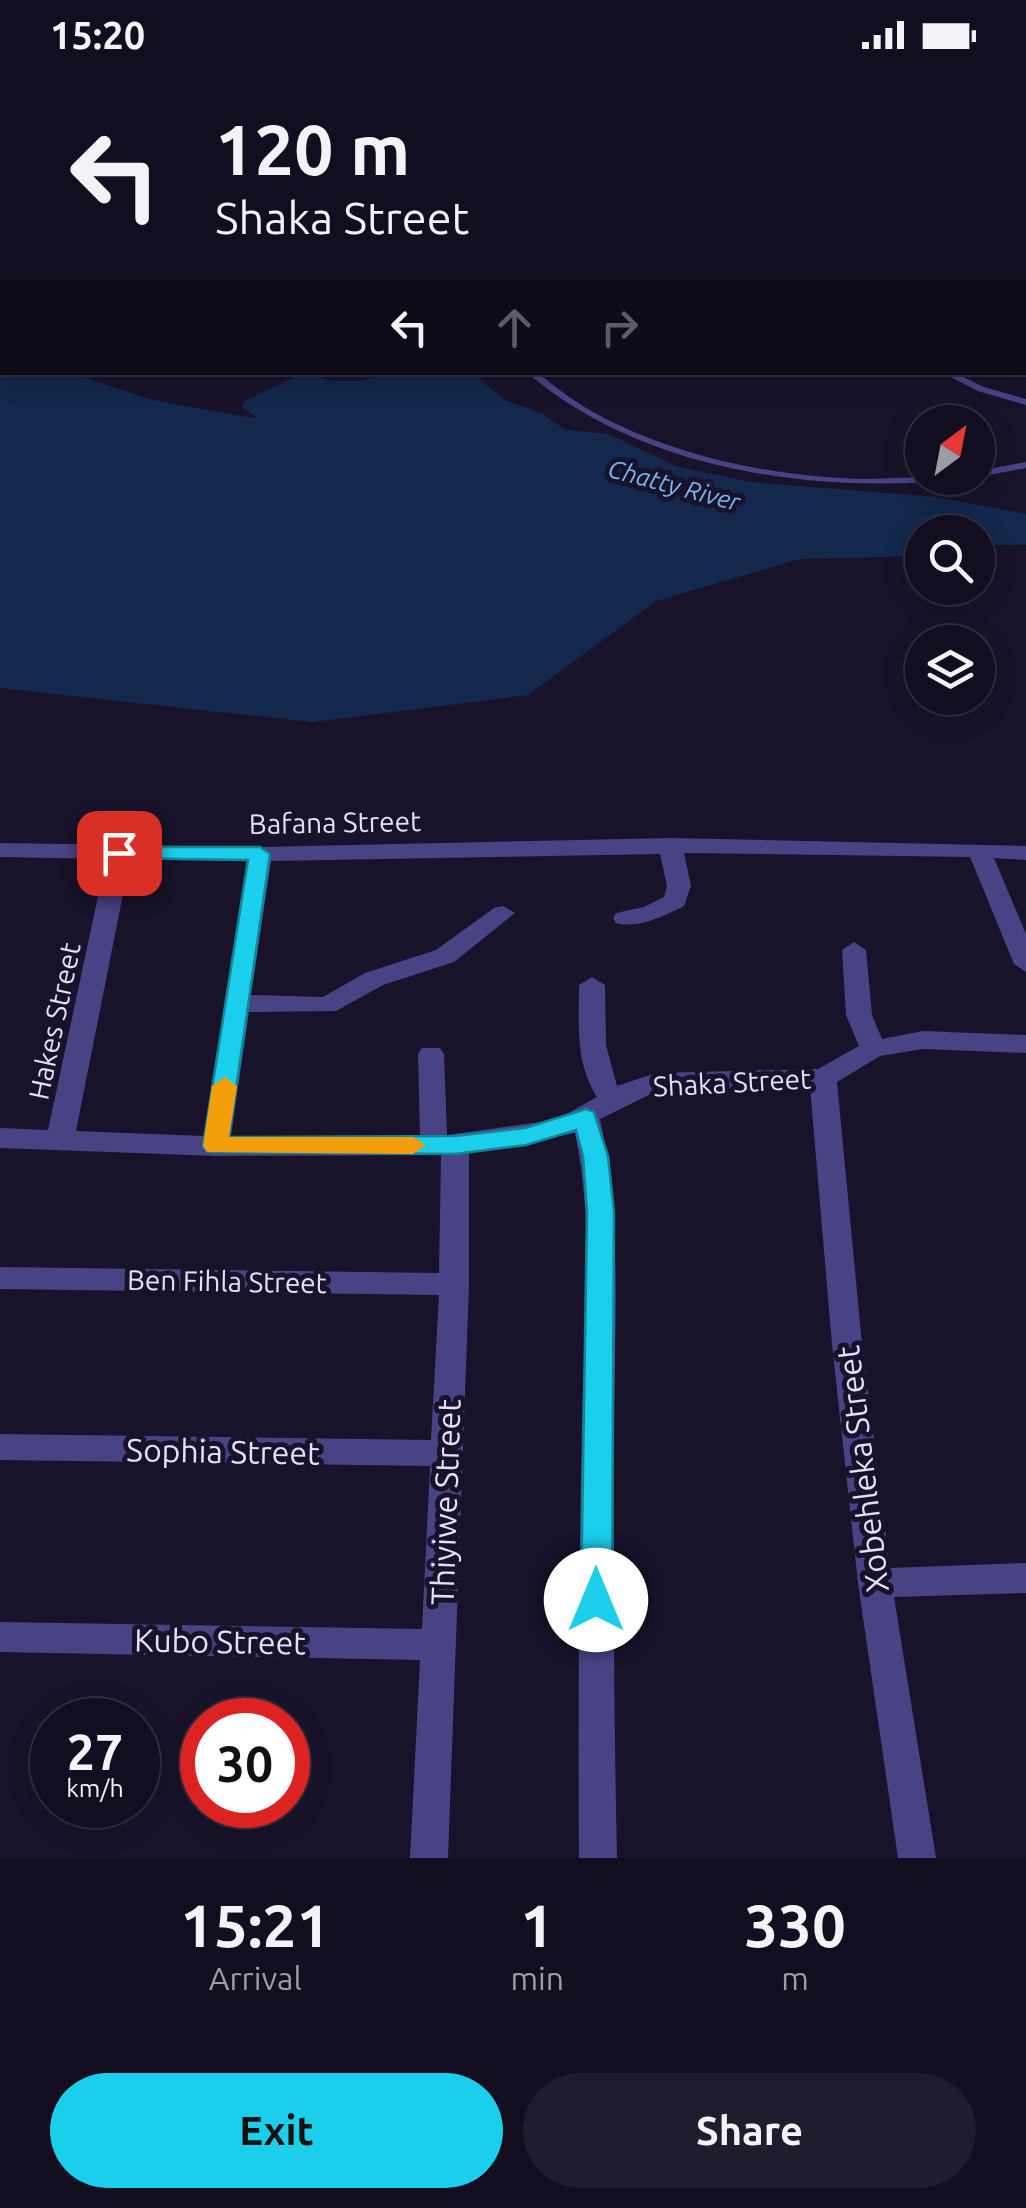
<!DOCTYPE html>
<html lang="en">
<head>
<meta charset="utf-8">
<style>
  body { margin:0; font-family:Ubuntu,sans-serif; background:#1f1c2d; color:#f1f3f6; height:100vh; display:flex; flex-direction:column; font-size:38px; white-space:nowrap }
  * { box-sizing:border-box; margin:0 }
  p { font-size:32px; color:#9c9ca5 }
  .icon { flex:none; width:55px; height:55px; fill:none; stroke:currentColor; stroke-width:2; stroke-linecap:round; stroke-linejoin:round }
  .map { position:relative; height:1788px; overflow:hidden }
  .side { display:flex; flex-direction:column; background:#120e20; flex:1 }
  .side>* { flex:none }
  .hud { position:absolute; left:0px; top:0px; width:1028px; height:305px; box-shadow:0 5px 25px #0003,0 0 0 2px #312e3e; background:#120e20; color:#f1f3f6; overflow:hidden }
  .needle { width:65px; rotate:32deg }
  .fabs { position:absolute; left:905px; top:335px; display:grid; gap:20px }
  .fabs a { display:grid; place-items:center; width:90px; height:90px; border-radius:50%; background:#120e20; box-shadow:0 5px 25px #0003,0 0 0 2px #312e3e; font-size:50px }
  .speed { position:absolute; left:30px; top:1628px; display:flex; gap:20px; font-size:50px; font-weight:700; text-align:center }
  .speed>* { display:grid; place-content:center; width:130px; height:130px; border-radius:50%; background:#120e20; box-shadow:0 5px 25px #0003,0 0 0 2px #312e3e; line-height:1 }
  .speed small { font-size:25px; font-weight:400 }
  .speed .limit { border:15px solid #d22; background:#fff; color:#111 }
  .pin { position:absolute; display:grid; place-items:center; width:85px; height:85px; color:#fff; margin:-42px; border-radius:20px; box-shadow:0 5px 15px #0006 }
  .me { position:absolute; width:110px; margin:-55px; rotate:0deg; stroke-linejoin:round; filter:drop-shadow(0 0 8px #0008) }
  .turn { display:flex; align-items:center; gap:35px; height:210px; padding:0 50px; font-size:45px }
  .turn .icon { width:130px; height:130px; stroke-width:2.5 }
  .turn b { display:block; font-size:70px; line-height:85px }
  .lanes { display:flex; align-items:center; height:95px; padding:0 50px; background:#0003; justify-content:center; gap:50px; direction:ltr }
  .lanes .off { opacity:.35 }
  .eta { display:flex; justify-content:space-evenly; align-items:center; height:170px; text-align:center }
  .eta b { font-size:60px; font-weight:700; line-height:70px }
  .cta { display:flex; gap:20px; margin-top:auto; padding:20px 50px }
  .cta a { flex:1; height:115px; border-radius:60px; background:#1bceec; color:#111; font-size:40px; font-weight:700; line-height:115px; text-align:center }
  .cta a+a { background:#1f1c2d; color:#f1f3f6 }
  .status { display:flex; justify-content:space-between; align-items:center; height:70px; padding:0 50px; background:#120e20; direction:ltr }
  .status svg { height:28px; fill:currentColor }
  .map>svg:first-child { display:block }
  .water { fill:#14284d }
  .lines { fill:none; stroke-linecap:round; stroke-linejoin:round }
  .river { fill:#14284d; fill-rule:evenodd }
  .lane { fill:#484385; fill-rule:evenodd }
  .street { fill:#484385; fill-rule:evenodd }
  .route { fill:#1bceec; stroke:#128699; stroke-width:2.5 }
  .slow { fill:#f59e0b }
  .labels { text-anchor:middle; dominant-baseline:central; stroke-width:10; stroke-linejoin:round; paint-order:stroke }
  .far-water-label { font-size:25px; font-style:italic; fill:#76b4f4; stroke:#18132a }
  .street-label { font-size:28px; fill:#e4dffc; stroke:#18132a }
  .near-street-label { font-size:32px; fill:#e4dffc; stroke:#18132a }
</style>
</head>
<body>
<div class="status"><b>15:20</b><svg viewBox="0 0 49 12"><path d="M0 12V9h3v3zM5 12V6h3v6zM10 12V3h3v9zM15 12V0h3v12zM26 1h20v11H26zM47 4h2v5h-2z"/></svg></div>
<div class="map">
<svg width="1026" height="1788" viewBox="0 0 1026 1788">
  <rect width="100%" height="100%" fill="#18132a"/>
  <path class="water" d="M0 286 2 302 71 303 152 330 251 348 256 347 242 337 244 331 304 303 334 311H358L391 303H481L480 310 507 331 541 343 566 360 608 364 676 396 750 412 936 427 1026 444V458L978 474V462H922V486L800 489 656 531 528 625 312 652 0 618Z"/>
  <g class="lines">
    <path class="river" d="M978 451H1026V475H978V462H959L964 455Z"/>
    <path class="lane" d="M864 0H871L873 2H867Z
      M1025 62H1026V66H1025Z
      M1025 94H1026V98H1025Z
      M1025 198H1026V202H1025Z
      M526 302H536C555 316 573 331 593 342 673 386 769 406 860 409 891 409 922 406 952 408L948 411C803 422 641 399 526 302Z
      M941 302H953L984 317 1026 329V335L978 321Z
      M1026 392V398L978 407V401Z"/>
    <path class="street" d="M670 768 1026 776V790L994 788 1026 864V902L1014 894 970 787 684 783 691 816 684 836C664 846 639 859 616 853L613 848 616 843 644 837 664 827 667 816 660 784 271 791 251 925 323 927 365 903 436 880 494 838 503 836 515 843 454 892 383 915 336 941 249 942 231 1066H420L418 984 422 978H440L444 984 447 1065 556 1050 597 1027C575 993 579 954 579 915L592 907 605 915 606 975 617 1016 656 1003 818 999 859 976 846 945 842 880 854 872 866 880 872 945 882 969 923 961 1026 965V983L923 979 880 986 837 1012 862 1274 890 1498 1026 1493V1523L894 1527 936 1788H898L858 1513 832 1274 810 1017 657 1021 600 1049C623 1155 614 1261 614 1368 613 1508 614 1648 617 1788H579C578 1643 579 1497 582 1352 584 1256 595 1158 575 1063L469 1082V1214L448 1788H410L420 1590 0 1582V1552L422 1559 430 1396 0 1390V1364L431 1370 439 1225 0 1219V1197L439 1203 441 1085 216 1086 0 1078V1058L48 1060 106 789 0 787V773L260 777ZM130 789 247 791 204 1066 76 1061Z"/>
  </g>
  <path class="route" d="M119 777H260L270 784 229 1067 455 1066 525 1058 586 1039 594 1042 608 1086 614 1142 612 1530 607 1540 596 1544 585 1540 581 1530 587 1142 583 1086 576 1060 526 1075 455 1084 207 1082 203 1076 248 790 111 788 108 783Z"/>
  <path class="slow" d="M225 1007 237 1016 229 1067H413L426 1075 413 1084 207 1082 203 1076 212 1016Z"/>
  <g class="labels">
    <g class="far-water-label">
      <text transform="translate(674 415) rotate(15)">Chatty River</text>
    </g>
    <g class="street-label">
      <text transform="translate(335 752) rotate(-1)">Bafana Street</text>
      <text transform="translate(54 951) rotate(-78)">Hakes Street</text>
      <text transform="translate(732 1012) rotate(-3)">Shaka Street</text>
      <text transform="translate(227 1211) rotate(1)">Ben Fihla Street</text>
    </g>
    <g class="near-street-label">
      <text transform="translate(223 1381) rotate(1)">Sophia Street</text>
      <text transform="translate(862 1399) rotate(-97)">Xobehleka Street</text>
      <text transform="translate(445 1432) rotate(-88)">Thiyiwe Street</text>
      <text transform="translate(220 1571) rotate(1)">Kubo Street</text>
    </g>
  </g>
</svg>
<div class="fabs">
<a><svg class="needle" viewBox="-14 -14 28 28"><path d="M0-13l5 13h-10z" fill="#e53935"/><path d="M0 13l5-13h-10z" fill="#9c9ca5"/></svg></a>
<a><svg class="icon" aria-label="search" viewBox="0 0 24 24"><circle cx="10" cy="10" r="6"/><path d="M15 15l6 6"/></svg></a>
<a><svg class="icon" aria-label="layers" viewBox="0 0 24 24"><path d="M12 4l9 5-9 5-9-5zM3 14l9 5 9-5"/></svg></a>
</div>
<div class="speed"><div>27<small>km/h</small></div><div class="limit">30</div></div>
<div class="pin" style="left:119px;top:783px;background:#d93025"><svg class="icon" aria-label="arrive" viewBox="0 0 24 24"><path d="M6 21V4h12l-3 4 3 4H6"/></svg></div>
<svg class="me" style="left:596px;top:1530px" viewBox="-20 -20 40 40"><circle r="19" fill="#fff"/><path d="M0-13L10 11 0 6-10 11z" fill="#1bceec"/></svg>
<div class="hud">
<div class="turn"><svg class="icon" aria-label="left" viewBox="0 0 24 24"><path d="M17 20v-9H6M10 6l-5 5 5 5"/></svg><div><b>120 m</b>Shaka Street</div></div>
<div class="lanes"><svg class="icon" aria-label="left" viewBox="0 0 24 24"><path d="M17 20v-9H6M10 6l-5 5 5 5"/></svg><svg class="icon off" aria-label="ahead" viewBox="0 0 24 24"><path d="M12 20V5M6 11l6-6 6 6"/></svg><svg class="icon off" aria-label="right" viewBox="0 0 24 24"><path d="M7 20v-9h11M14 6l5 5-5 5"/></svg></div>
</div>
</div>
<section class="side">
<div class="eta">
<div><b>15:21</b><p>Arrival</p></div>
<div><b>1</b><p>min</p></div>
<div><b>330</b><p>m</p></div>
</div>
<div class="cta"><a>Exit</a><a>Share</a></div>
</section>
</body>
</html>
